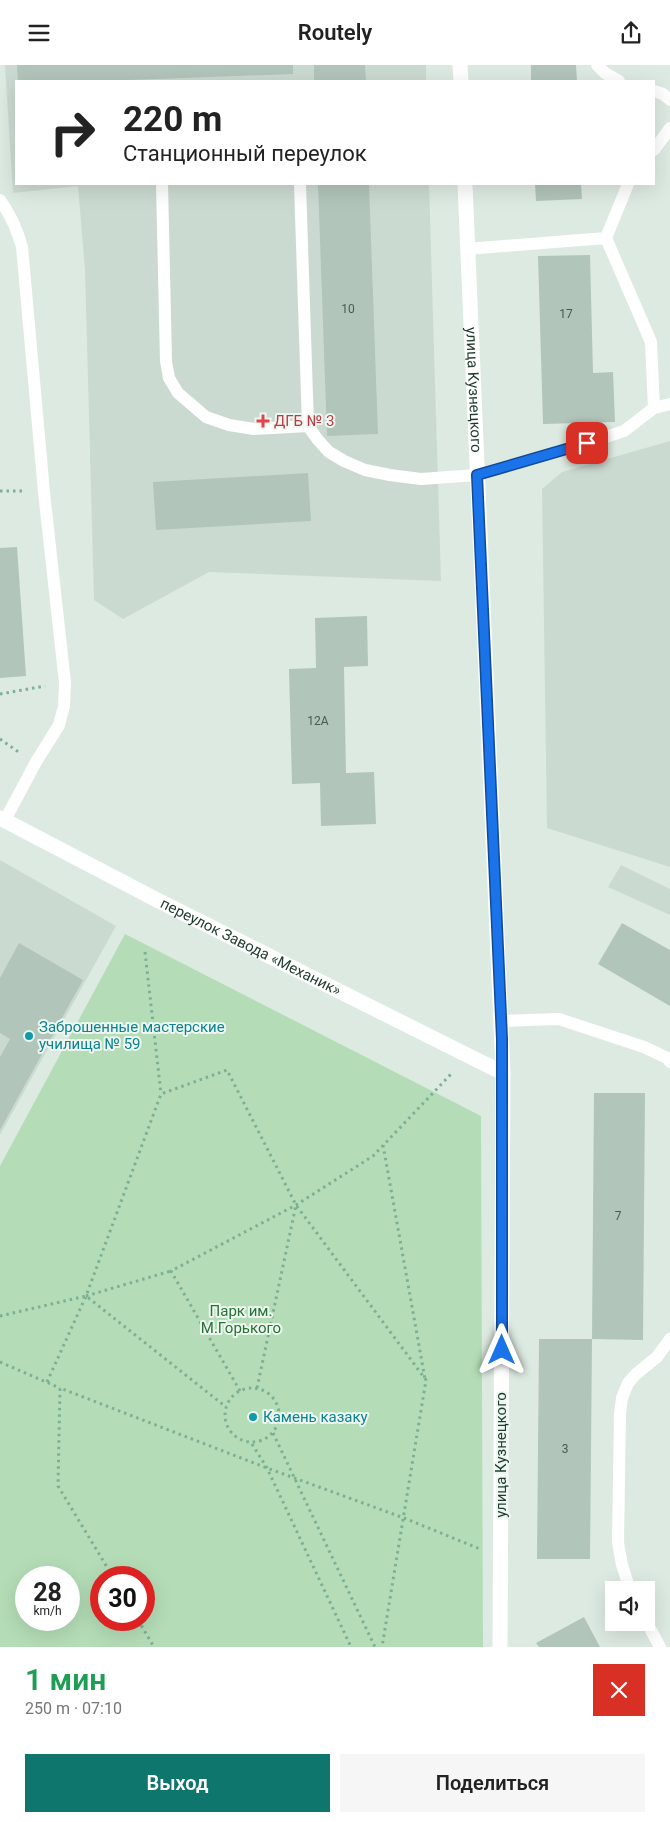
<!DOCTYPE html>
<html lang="ru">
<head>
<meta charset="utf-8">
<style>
  body { margin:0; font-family:Roboto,sans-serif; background:#f6f6f6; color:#222; height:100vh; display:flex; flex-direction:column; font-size:19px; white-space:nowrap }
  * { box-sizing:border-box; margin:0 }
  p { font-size:16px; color:#767676 }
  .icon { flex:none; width:28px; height:28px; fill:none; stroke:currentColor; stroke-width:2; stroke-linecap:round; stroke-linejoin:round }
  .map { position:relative; height:1582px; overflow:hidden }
  .side { display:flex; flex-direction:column; background:#fff; flex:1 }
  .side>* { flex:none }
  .hud { position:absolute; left:15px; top:15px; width:640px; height:105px; border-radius:0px; box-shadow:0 5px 20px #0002; background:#fff; color:#222; overflow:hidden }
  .controls { position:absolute; left:605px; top:1516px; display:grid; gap:10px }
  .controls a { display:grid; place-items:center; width:50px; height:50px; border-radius:0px; background:#fff; box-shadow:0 5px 20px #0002; font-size:25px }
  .speed { position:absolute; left:15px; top:1501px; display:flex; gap:10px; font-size:25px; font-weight:700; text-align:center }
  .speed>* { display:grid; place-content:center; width:65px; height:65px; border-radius:50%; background:#fff; box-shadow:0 5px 20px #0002; line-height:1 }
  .speed small { font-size:12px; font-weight:400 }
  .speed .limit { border:8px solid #d22; background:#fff; color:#111 }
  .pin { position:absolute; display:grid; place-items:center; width:42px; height:42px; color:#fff; margin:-21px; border-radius:10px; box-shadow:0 2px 8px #0006 }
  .me { position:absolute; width:55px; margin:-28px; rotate:0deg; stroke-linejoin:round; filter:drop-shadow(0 0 4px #0008) }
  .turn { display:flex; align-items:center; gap:18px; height:105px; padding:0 25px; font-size:22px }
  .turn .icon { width:65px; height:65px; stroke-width:2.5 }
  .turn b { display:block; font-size:35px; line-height:42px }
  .round { display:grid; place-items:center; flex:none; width:52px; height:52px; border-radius:0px; background:#f6f6f6 }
  .overview { display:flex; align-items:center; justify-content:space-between; height:85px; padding:0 25px }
  h1 { font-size:30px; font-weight:600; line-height:38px; color:#1e9e55 }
  .button { display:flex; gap:10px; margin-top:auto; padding:10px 25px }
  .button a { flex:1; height:58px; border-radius:0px; background:#0f766e; color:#fff; font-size:20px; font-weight:600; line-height:58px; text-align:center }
  .button a+a { background:#f6f6f6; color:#222 }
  header { display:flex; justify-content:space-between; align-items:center; height:65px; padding:0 25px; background:#fff; font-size:22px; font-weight:600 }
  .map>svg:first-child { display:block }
  .built { fill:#cbdad0 }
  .green { fill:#b4ddb7; fill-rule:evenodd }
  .building { fill:#b2c5ba }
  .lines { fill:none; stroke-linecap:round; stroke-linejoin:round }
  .path { stroke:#7caf94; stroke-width:3; stroke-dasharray:2.5 4; stroke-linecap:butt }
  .lane { stroke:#fff; stroke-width:12 }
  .street { stroke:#fff; stroke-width:15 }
  .route-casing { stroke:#114b97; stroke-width:12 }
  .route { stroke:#1a73e8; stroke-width:9 }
  .health-dot { fill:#e0444e; stroke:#edf7f0; stroke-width:2 }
  .culture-dot { fill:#0f9aa8; stroke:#edf7f0; stroke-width:2 }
  .labels { text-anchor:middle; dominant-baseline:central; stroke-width:4; stroke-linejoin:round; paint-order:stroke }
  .number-label { font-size:12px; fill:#435d50 }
  .street-label { font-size:15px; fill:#1e3a2d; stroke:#edf7f0 }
  .health-label { font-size:15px; fill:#be3a42; stroke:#edf7f0; text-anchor:start }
  .culture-label { font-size:15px; fill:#0d838f; stroke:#edf7f0; text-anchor:start }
  .park-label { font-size:15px; fill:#277234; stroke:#edf7f0 }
</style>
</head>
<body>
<header><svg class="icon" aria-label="menu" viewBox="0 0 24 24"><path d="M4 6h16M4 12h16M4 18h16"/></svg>Routely<svg class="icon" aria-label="share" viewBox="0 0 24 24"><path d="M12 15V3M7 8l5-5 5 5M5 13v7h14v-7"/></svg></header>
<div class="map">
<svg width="670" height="1582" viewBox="0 0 670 1582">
  <rect width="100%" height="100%" fill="#ddeae1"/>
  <path class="built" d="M5 0H426V16H16V119H429L441 516 209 507 123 554 94 535 85 205 78 121 13 128Z
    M670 376V802L547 763 542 424 562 407Z
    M0 795 116 861 0 1070Z
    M621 800 670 824V850L608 822Z"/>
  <path class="green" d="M125 869 481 1051 483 1582H0V1101ZM26 1512H69V1555H26ZM101 1512H144V1555H101Z"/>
  <path class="building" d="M17 0H293V9L102 16H18Z
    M314 0H365L366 16H314Z
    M531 0H576L577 16H531Z
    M318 119H369L378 369 327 371Z
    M535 119H581L582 134 536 136Z
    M590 190 593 308 613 307 615 357 543 359 538 191Z
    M308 408 311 456 156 465 153 417Z
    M17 482 26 611 0 613V483Z
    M367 551 368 601 344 602 346 708 374 707 376 759 321 761 320 718 292 719 289 604 316 603 315 553Z
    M622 858 670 885V941L598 899Z
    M19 878 83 915 0 1065V992L10 974 0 968V913Z
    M594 1028H645L643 1275 592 1274Z
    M539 1274H592L590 1494H537Z
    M584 1552 600 1582H539L536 1578Z"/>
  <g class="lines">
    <path class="path" d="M0 426H24
      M0 629 45 621
      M0 674 20 688
      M145 887 161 1029
      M383 1080 425 1314
      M86 1231 171 1206
      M0 1251 86 1231 226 1342
      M0 1297 60 1323
      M47 1317 86 1231 161 1029 227 1005 296 1140
      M225 1350a27 27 0 1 1 54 0a27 27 0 1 1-54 0Z
      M257 1323 296 1140 426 1315 382 1582
      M240 1326 171 1206 296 1140 373 1091 453 1007
      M273 1368 375 1582
      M252 1379 267 1403 351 1582
      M113 1512 58 1421 60 1323 267 1403 404 1453 480 1484
      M138 1555 154 1582"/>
    <path class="lane" d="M597 0 605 8 619 16
      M654 26 663 29 670 35
      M654 85 670 63
      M162 119 166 296 169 313 178 328 206 352 229 360 254 364 308 361
      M300 119 308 361 318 375 329 387 344 396 365 405 390 410 421 414 477 410 587 378 624 366 654 343 670 339
      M628 119 606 173 651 277 654 343
      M0 135C11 150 17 164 22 182L44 427 65 618 64 641 59 660 36 697 5 755
      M467 184 606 173
      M502 956 559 954 644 982 667 993 670 997
      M630 1525 622 1500 618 1478 620 1349 622 1333 628 1318 636 1309 657 1292 670 1274
      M646 1556 660 1582"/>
    <g class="street">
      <path d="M460 0 461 16"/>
      <path id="s1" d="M465 119 503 1008 500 1582"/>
      <path id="s2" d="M0 753 159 836 503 1008"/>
    </g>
  </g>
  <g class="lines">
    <defs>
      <path id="route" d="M502 1285V974L477 410 587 378"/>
    </defs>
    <use href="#route" class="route-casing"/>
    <use href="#route" class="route"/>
  </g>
  <path class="health-dot" d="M260.5 348.5h5v5h5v5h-5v5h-5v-5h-5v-5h5z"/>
  <g class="culture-dot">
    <circle cx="29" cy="971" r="5"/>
    <circle cx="253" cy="1352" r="5"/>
  </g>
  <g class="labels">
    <g class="number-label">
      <text x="348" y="244">10</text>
      <text x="566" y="249">17</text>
      <text x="318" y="656">12А</text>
      <text x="618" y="1151">7</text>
      <text x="565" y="1384">3</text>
    </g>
    <g class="street-label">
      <text stroke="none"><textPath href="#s1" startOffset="206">улица Кузнецкого</textPath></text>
      <text stroke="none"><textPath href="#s2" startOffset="282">переулок Завода «Механик»</textPath></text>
      <text transform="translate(501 1390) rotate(-90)">улица Кузнецкого</text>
    </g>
    <g class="health-label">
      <text x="274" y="356">ДГБ № 3</text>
    </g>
    <g class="culture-label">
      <text x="39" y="962">Заброшенные мастерские<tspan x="39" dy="17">училища № 59</tspan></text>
      <text x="263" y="1352">Камень казаку</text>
    </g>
    <g class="park-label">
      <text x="241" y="1246">Парк им.<tspan x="241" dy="17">М.Горького</tspan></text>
    </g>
  </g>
</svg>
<div class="controls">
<a><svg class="icon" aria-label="sound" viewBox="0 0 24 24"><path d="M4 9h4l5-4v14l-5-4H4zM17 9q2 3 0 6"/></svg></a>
</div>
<div class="speed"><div>28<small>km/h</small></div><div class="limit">30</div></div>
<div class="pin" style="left:587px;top:378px;background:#d93025"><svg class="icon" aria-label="arrive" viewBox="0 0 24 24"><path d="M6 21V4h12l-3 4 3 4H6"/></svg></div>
<svg class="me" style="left:502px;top:1285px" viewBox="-20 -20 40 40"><path d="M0-17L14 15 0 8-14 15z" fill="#1a73e8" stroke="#fff" stroke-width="4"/></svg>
<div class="hud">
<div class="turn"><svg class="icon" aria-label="right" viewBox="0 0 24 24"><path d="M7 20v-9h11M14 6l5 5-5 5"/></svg><div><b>220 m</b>Станционный переулок</div></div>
</div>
</div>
<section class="side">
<div class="overview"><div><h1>1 мин</h1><p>250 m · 07:10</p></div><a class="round" style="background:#d93025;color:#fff"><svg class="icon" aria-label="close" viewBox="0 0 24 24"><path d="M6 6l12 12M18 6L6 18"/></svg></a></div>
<div class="button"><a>Выход</a><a>Поделиться</a></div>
</section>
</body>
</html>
